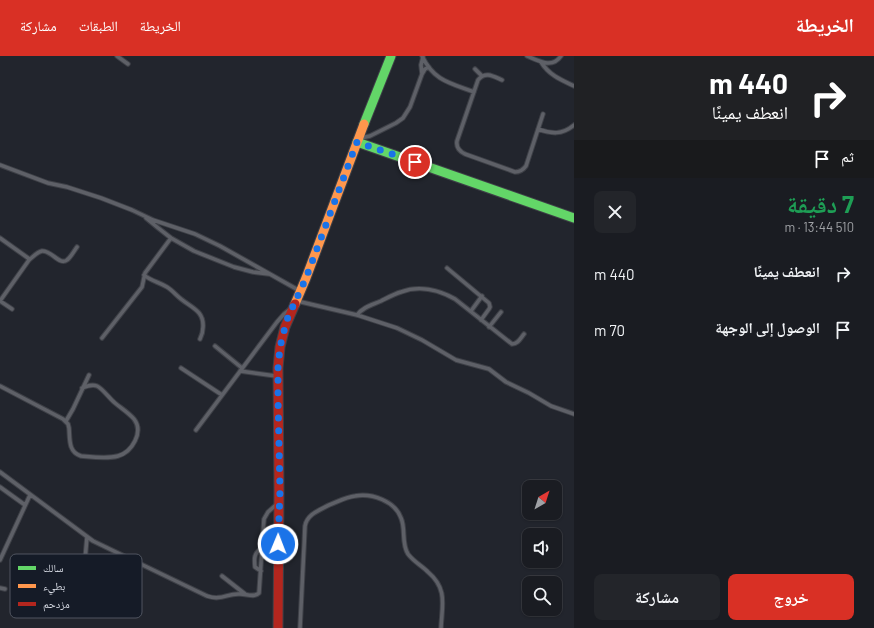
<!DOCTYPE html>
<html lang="ar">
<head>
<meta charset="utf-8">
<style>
  body { margin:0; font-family:Barlow,"Noto Naskh Arabic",sans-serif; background:#23252a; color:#f1f3f6; direction:rtl; height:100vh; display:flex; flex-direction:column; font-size:15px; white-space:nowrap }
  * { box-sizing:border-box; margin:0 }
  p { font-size:13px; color:#9fa1a5 }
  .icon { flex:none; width:22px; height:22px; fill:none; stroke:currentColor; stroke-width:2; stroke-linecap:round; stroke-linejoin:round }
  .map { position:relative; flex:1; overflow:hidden; direction:ltr }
  .details { display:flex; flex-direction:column; background:#1a1c22; width:300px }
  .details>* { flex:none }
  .hud { background:#202124; color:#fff; overflow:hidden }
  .needle { width:26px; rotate:39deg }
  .controls { position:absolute; left:522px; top:424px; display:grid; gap:8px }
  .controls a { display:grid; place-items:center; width:40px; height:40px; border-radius:8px; background:#1a1c22; box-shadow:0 1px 3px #0004,0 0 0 1px #383a40; font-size:20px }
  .pin { position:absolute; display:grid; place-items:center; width:34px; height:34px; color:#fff; margin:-17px; border:2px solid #fff; border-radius:50%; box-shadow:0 1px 4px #0007 }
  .me { position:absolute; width:44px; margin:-22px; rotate:1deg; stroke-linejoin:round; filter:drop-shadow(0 0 3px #0008) }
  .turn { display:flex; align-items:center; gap:14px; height:84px; padding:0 20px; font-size:18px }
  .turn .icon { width:52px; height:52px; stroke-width:2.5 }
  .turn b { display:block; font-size:28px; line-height:34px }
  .then { display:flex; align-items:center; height:38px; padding:0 20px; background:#0003; gap:8px; font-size:15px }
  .round { display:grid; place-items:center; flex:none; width:42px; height:42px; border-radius:8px; background:#23252a }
  .headline { display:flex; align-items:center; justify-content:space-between; height:68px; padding:0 20px }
  h1 { font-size:24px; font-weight:700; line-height:30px; color:#1e9e55 }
  .primary-button { display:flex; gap:8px; margin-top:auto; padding:8px 20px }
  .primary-button a { flex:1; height:46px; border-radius:8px; background:#d93025; color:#fff; font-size:16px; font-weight:700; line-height:46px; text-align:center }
  .primary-button a+a { background:#23252a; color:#f1f3f6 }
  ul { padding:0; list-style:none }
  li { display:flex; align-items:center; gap:12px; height:56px; padding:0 20px }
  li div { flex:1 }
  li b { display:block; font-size:15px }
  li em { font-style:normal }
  header { display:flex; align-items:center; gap:24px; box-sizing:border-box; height:56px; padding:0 20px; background:#d93025; color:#fff }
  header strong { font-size:19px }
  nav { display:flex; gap:22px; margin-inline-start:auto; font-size:14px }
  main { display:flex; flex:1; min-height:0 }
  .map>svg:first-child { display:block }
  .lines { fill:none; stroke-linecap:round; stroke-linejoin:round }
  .lane-casing { stroke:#3e4047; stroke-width:5.5 }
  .fast-casing { stroke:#3e4047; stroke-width:11 }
  .slow-casing { stroke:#3e4047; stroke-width:11 }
  .jam-casing { stroke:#3e4047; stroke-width:11 }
  .lane { stroke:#5e6067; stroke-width:3.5 }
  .fast { stroke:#63d668; stroke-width:9 }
  .slow { stroke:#ff974d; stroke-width:9 }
  .jam { stroke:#b3261e; stroke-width:9 }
  .route { stroke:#1a73e8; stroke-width:7; stroke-dasharray:0 12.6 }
  .key { fill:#151b27; stroke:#505560; stroke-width:1 }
  .key-label { font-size:11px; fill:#d9dde6 }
</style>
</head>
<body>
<header>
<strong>الخريطة</strong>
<nav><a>الخريطة</a><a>الطبقات</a><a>مشاركة</a></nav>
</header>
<main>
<section class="details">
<div class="hud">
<div class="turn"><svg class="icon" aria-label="right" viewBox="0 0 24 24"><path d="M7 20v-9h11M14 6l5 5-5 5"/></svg><div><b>440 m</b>انعطف يمينًا</div></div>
<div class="then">ثم<svg class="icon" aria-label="arrive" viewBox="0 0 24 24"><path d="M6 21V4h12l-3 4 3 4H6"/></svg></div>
</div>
<div class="headline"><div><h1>7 دقيقة</h1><p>510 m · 13:44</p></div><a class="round"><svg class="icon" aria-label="close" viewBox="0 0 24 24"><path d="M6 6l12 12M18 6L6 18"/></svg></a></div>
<ul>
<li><svg class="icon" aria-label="right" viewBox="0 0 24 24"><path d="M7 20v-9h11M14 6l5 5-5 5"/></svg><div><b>انعطف يمينًا</b></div><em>440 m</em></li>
<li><svg class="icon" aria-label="arrive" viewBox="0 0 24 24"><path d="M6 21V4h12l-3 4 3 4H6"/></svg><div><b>الوصول إلى الوجهة</b></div><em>70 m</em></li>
</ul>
<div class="primary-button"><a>خروج</a><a>مشاركة</a></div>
</section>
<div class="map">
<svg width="574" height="572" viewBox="0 0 574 572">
  <rect width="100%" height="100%" fill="#22252d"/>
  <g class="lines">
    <defs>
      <path id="lane" d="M117 0 128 8
        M422 0C434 25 450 27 474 36
        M527 0C539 5 552 13 561 0
        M541 6C549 19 561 24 574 30
        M475 13 482 20
        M422 18 421 9 423 1
        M502 24C493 20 485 15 478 24L457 85C456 91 459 95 465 98L515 116C520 116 523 114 526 110L543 58
        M538 73C552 78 562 79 574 69
        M361 82 370 80 396 67 403 62 410 51 422 18 425 13 429 11
        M0 109 48 127 67 131 101 142 132 154 153 164 195 178 220 190 300 235
        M146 162 157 171 171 182 194 195 234 211 253 216 269 218
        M0 182 28 202 29 204 0 245
        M29 204C33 201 37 196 42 195 51 194 60 210 67 204 71 201 74 195 77 191
        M447 212 489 247 490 251 489 253 481 264
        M144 219C151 225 159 226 167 231 172 234 176 239 181 243 192 252 204 255 203 271 203 276 202 279 200 283
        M0 245 12 253
        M297 245 357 259 397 272 422 284 456 304 489 313 506 326 529 337 551 350 574 358
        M471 255 482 240
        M357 259C363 251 372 249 381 245 387 242 394 238 401 236 419 229 439 234 455 243L512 288C518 288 520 283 524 278
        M489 271 501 256
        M102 282 142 231 145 217 171 182
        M215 290 242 312
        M181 312 222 339
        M240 315 276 320
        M0 330 63 363 68 368 69 372C70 383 68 396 81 400 93 401 107 403 118 400 132 396 144 376 134 363 129 357 121 352 115 347 110 343 102 332 97 330 92 328 87 330 82 332
        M66 365 73 353 89 319
        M196 374 277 266 284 258 289 254
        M0 416 93 485 207 540C222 545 227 537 240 538 247 538 254 542 259 537L264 463 268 456 277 448
        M0 431 25 449
        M0 504 30 439
        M85 504 87 481
        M261 515 255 511C254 502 254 497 262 492
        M222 520 245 538
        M0 532 5 533
        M300 572 305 470C307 458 320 454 329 449 337 446 346 441 355 440 372 437 395 445 401 462 406 473 401 487 408 498 413 505 422 510 428 516 448 533 442 549 441 572"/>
      <path id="fast" d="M364 68 391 0
        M357 86 574 162"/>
      <path id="slow" d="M295 248 306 222 364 68"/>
      <path id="jam" d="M278 572 279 435 278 312 280 291 285 271 295 248"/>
    </defs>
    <use href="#lane" class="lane-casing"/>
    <use href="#fast" class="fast-casing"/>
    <use href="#slow" class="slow-casing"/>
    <use href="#jam" class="jam-casing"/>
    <use href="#lane" class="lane"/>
    <use href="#fast" class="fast"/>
    <use href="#slow" class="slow"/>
    <use href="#jam" class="jam"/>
  </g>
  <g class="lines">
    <path class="route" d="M278 488 280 435 278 342V312L280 291 285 271 288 261 306 222 357 86 415 106"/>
  </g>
  <rect x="10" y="498" width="132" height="64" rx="6" class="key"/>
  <rect x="18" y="510" width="18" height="4" fill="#63d668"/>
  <rect x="18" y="528" width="18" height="4" fill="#ff974d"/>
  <rect x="18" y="546" width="18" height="4" fill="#b3261e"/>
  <g class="key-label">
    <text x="43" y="516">سالك</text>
    <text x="43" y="534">بطيء</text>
    <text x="43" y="552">مزدحم</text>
  </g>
</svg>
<div class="controls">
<a><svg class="needle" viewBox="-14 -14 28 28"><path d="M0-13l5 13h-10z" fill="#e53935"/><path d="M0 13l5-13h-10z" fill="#9fa1a5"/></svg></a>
<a><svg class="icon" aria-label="sound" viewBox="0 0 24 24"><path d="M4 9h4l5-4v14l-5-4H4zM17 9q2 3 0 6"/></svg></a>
<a><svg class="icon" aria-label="search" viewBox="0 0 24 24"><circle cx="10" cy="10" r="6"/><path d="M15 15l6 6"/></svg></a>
</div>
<div class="pin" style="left:415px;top:106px;background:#d93025"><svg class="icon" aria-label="arrive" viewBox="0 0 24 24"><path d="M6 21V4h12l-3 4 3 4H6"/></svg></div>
<svg class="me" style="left:278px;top:488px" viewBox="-20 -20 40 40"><circle r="17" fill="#1a73e8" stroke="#fff" stroke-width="3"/><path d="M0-11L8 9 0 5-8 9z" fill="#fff"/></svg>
</div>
</main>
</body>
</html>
